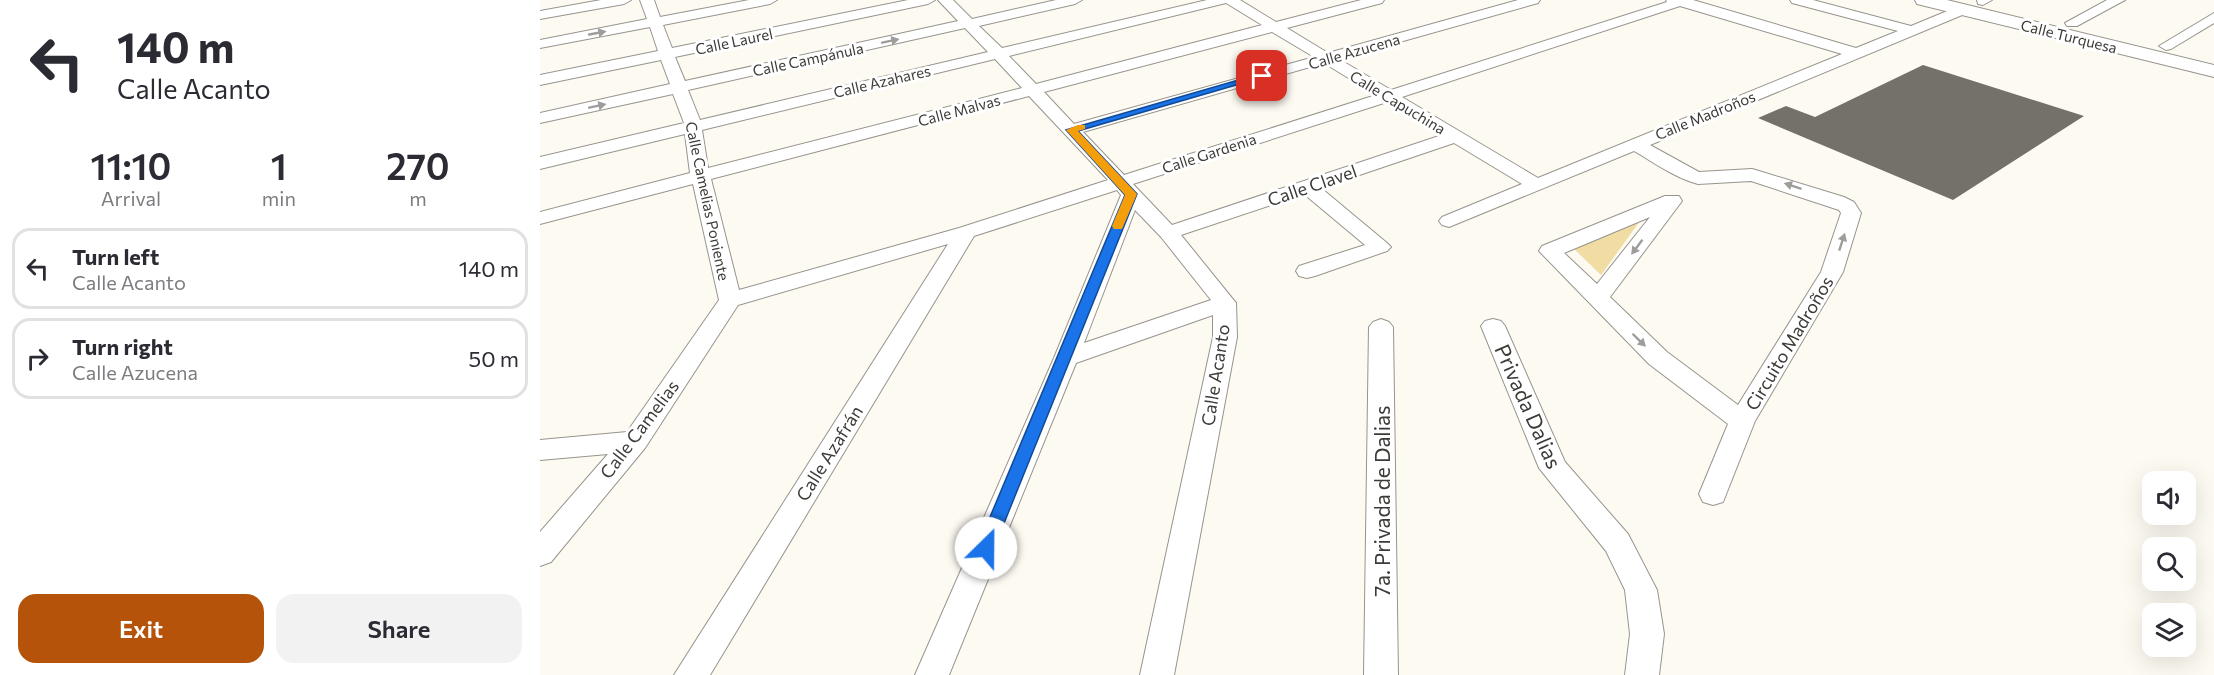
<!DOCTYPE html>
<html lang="en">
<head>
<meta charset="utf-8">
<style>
  body { margin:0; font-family:Commissioner,sans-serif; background:#f2f2f3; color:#2b2b33; height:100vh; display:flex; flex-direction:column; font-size:22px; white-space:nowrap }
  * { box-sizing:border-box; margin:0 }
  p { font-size:20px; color:#7c7c81 }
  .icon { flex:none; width:33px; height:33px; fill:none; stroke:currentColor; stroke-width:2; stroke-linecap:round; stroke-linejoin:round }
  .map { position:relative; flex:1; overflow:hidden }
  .panel { display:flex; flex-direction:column; background:#fff; width:540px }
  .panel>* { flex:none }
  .hud { background:#fff; color:#2b2b33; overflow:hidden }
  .tools { position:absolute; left:1602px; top:471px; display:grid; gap:12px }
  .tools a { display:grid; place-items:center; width:54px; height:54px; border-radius:12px; background:#fff; box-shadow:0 6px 24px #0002; font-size:30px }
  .pin { position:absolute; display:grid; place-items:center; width:51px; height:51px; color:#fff; margin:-26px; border-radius:12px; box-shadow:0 3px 9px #0006 }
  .me { position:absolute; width:66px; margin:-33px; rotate:23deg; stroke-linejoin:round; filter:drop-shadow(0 0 4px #0008) }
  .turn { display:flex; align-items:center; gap:21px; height:126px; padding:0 18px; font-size:27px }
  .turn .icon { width:78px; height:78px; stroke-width:2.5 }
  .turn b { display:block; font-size:42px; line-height:51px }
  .eta { display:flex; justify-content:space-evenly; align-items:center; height:102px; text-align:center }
  .eta b { font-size:36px; font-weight:600; line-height:42px }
  .button { display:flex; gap:12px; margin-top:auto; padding:12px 18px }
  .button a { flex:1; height:69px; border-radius:18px; background:#b45309; color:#fff; font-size:24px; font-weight:600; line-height:69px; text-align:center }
  .button a+a { background:#f2f2f3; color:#2b2b33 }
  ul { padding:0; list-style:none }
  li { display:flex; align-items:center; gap:18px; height:81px; margin:0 12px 9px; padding:0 6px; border:3px solid #e1e1e2; border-radius:18px }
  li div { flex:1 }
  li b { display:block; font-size:22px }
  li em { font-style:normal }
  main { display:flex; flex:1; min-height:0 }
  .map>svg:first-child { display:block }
  .green { fill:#f1dda4 }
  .building { fill:#73716a }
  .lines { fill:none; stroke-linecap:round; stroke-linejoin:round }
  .street-casing { stroke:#97948d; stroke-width:2 }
  .secondary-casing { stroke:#97948d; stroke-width:2 }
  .street { fill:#fff; fill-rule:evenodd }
  .secondary { fill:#fff; fill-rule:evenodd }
  .oneway { fill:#9e9d9c }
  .route { fill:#1a73e8; stroke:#114b97; stroke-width:1.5 }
  .slow { fill:#f59e0b }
  .labels { text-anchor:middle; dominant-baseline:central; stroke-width:6; stroke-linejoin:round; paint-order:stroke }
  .far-street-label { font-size:15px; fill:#3c3b38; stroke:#fff }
  .street-label { font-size:18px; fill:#3c3b38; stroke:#fff }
  .near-street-label { font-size:21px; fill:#3c3b38; stroke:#fff }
</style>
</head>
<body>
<main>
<section class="panel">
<div class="hud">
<div class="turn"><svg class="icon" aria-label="left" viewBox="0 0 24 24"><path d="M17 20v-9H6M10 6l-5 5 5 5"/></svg><div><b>140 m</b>Calle Acanto</div></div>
</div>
<div class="eta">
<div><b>11:10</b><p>Arrival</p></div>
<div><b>1</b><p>min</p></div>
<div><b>270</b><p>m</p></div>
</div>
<ul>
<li><svg class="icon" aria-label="left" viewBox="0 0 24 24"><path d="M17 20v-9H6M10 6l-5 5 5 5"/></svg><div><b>Turn left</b><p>Calle Acanto</p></div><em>140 m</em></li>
<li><svg class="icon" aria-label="right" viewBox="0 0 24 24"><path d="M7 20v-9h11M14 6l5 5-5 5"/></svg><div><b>Turn right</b><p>Calle Azucena</p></div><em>50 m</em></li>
</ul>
<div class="button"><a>Exit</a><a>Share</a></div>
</section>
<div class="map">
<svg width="1674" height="675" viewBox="0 0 1674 675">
  <rect width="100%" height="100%" fill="#fdfaf2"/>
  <path class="green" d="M1100 221 1061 275 1033 248Z"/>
  <path class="building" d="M1383 65 1544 116 1413 200 1218 118 1246 106 1275 117Z"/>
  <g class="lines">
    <defs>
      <path id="street" d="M61 0H91L84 4 0 19V11Z
        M100 0H114L120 17 209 0H237L230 4 123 25 132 48 368 0H395L388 4 135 57 145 81 418 21 398 0H413L432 19 516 0H542L535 4 439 26 462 48 667 0H700L736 22 821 0H844L842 3 747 28 788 53 978 0H1000L998 3 799 59 851 90 1127 2 1126 0H1153L1316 48 1358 31 1252 3 1250 0H1273L1371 26 1417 7 1422 6 1429 10 1427 13 1110 145 1159 172 1212 169 1219 171 1304 197 1314 202 1321 213 1303 272 1215 421 1183 502 1173 505 1163 502 1159 494 1188 424 1109 364 999 251 1002 246 1125 196H1139L1142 201 1070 297 1127 352 1198 405 1281 272 1301 213 1299 210 1211 181 1158 184C1135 178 1115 163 1094 151L909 227 902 225 899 221 902 217 982 184 914 143 781 188 847 243 851 247 847 251 775 276 767 278 759 276 756 271 759 266 825 245 764 194 641 235 696 303 697 337 634 675H600L673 337V315L536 363 409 675H375L514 358 581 195 577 190 434 236 170 675H134L408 244 198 305 105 448 11 562 0 566V532L68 454 0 460V440L87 432 179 300 153 184 0 224V212L150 173 145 134 0 169V157L144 123 133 94 0 123V113L130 84 121 60 0 85V75L118 51 110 27 0 48V40L107 19ZM686 3 722 25 496 84 469 56ZM1140 6 1302 54 998 178 862 97ZM425 28 448 52 160 120 148 90ZM732 32 774 57 534 124 504 92ZM455 59 482 88 168 168 162 130ZM784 63 836 95 584 175 543 132ZM489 96 568 180 419 228 199 290 171 179ZM847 102 902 135 632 225 593 184ZM595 210 621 237 671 300 544 343ZM1110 217 1057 284 1024 253Z
        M1437 0H1452L1443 5 1438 4Z
        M1567 0H1585L1537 26H1527L1525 23Z
        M1674 13V23L1631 49 1626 50 1619 46Z
        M841 319 849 322 853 327 858 675H824L829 327 833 322Z
        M953 319 961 321 965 326 1025 462 1088 534 1117 590 1124 634 1119 675H1085L1090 634 1085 590 1066 551 999 468 941 326 945 321Z"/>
      <path id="secondary" d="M1375 0H1407L1674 65V77L1377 4Z"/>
    </defs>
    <use href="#street" class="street-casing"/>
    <use href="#secondary" class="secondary-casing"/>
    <use href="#street" class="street"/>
    <use href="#secondary" class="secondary"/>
  </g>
  <defs><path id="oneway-solid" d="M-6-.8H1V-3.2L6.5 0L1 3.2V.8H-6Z" transform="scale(1.5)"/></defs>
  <g class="oneway">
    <use href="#oneway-solid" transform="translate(57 33) rotate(-11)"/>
    <use href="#oneway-solid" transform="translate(350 41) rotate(-12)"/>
    <use href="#oneway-solid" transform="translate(57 106) rotate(-12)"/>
    <use href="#oneway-solid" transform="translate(1253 186) rotate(-162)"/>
    <use href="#oneway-solid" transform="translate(1302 242) rotate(-72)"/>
    <use href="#oneway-solid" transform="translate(1097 247) rotate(127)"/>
    <use href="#oneway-solid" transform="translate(1099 340) rotate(44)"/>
  </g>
  <path class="route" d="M719 74 727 76 538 131 597 194 454 548 452 553 446 555 439 553 437 548 585 195 526 130Z"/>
  <path class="slow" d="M538 125H545V129L538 131 597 194 582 229H574L572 226 585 195 526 130Z"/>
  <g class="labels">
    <g class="far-street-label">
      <text transform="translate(1529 36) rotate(14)">Calle Turquesa</text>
      <text transform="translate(194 41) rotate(-12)">Calle Laurel</text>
      <text transform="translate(814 51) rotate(-16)">Calle Azucena</text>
      <text transform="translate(268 59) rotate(-12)">Calle Campánula</text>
      <text transform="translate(342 81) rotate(-13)">Calle Azahares</text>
      <text transform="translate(858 102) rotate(31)">Calle Capuchina</text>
      <text transform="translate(419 110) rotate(-15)">Calle Malvas</text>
      <text transform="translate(1165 115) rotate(-22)">Calle Madroños</text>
      <text transform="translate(669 153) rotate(-18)">Calle Gardenia</text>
      <text transform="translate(168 201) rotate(78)">Calle Camelias Poniente</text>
    </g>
    <g class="street-label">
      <text transform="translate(772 185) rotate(-19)">Calle Clavel</text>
      <text transform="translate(1249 343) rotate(-59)">Circuito Madroños</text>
      <text transform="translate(675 375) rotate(-81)">Calle Acanto</text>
      <text transform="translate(99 429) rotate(-53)">Calle Camelias</text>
      <text transform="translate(289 453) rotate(-58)">Calle Azafrán</text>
    </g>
    <g class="near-street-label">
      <text transform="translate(989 406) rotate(66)">Privada Dalias</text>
      <text transform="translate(841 501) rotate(-90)">7a. Privada de Dalias</text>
    </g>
  </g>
</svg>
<div class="tools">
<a><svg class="icon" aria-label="sound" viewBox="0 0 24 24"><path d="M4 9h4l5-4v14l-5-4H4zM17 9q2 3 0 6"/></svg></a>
<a><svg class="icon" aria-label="search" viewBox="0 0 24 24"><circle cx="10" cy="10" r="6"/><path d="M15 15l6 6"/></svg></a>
<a><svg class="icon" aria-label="layers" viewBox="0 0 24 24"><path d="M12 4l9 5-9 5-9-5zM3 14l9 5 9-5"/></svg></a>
</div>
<div class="pin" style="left:722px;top:76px;background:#d93025"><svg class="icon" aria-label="arrive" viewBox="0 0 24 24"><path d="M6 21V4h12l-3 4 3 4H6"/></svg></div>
<svg class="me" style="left:446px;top:548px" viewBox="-20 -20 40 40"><circle r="19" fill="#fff"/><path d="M0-13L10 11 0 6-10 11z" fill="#1a73e8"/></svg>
</div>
</main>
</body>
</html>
